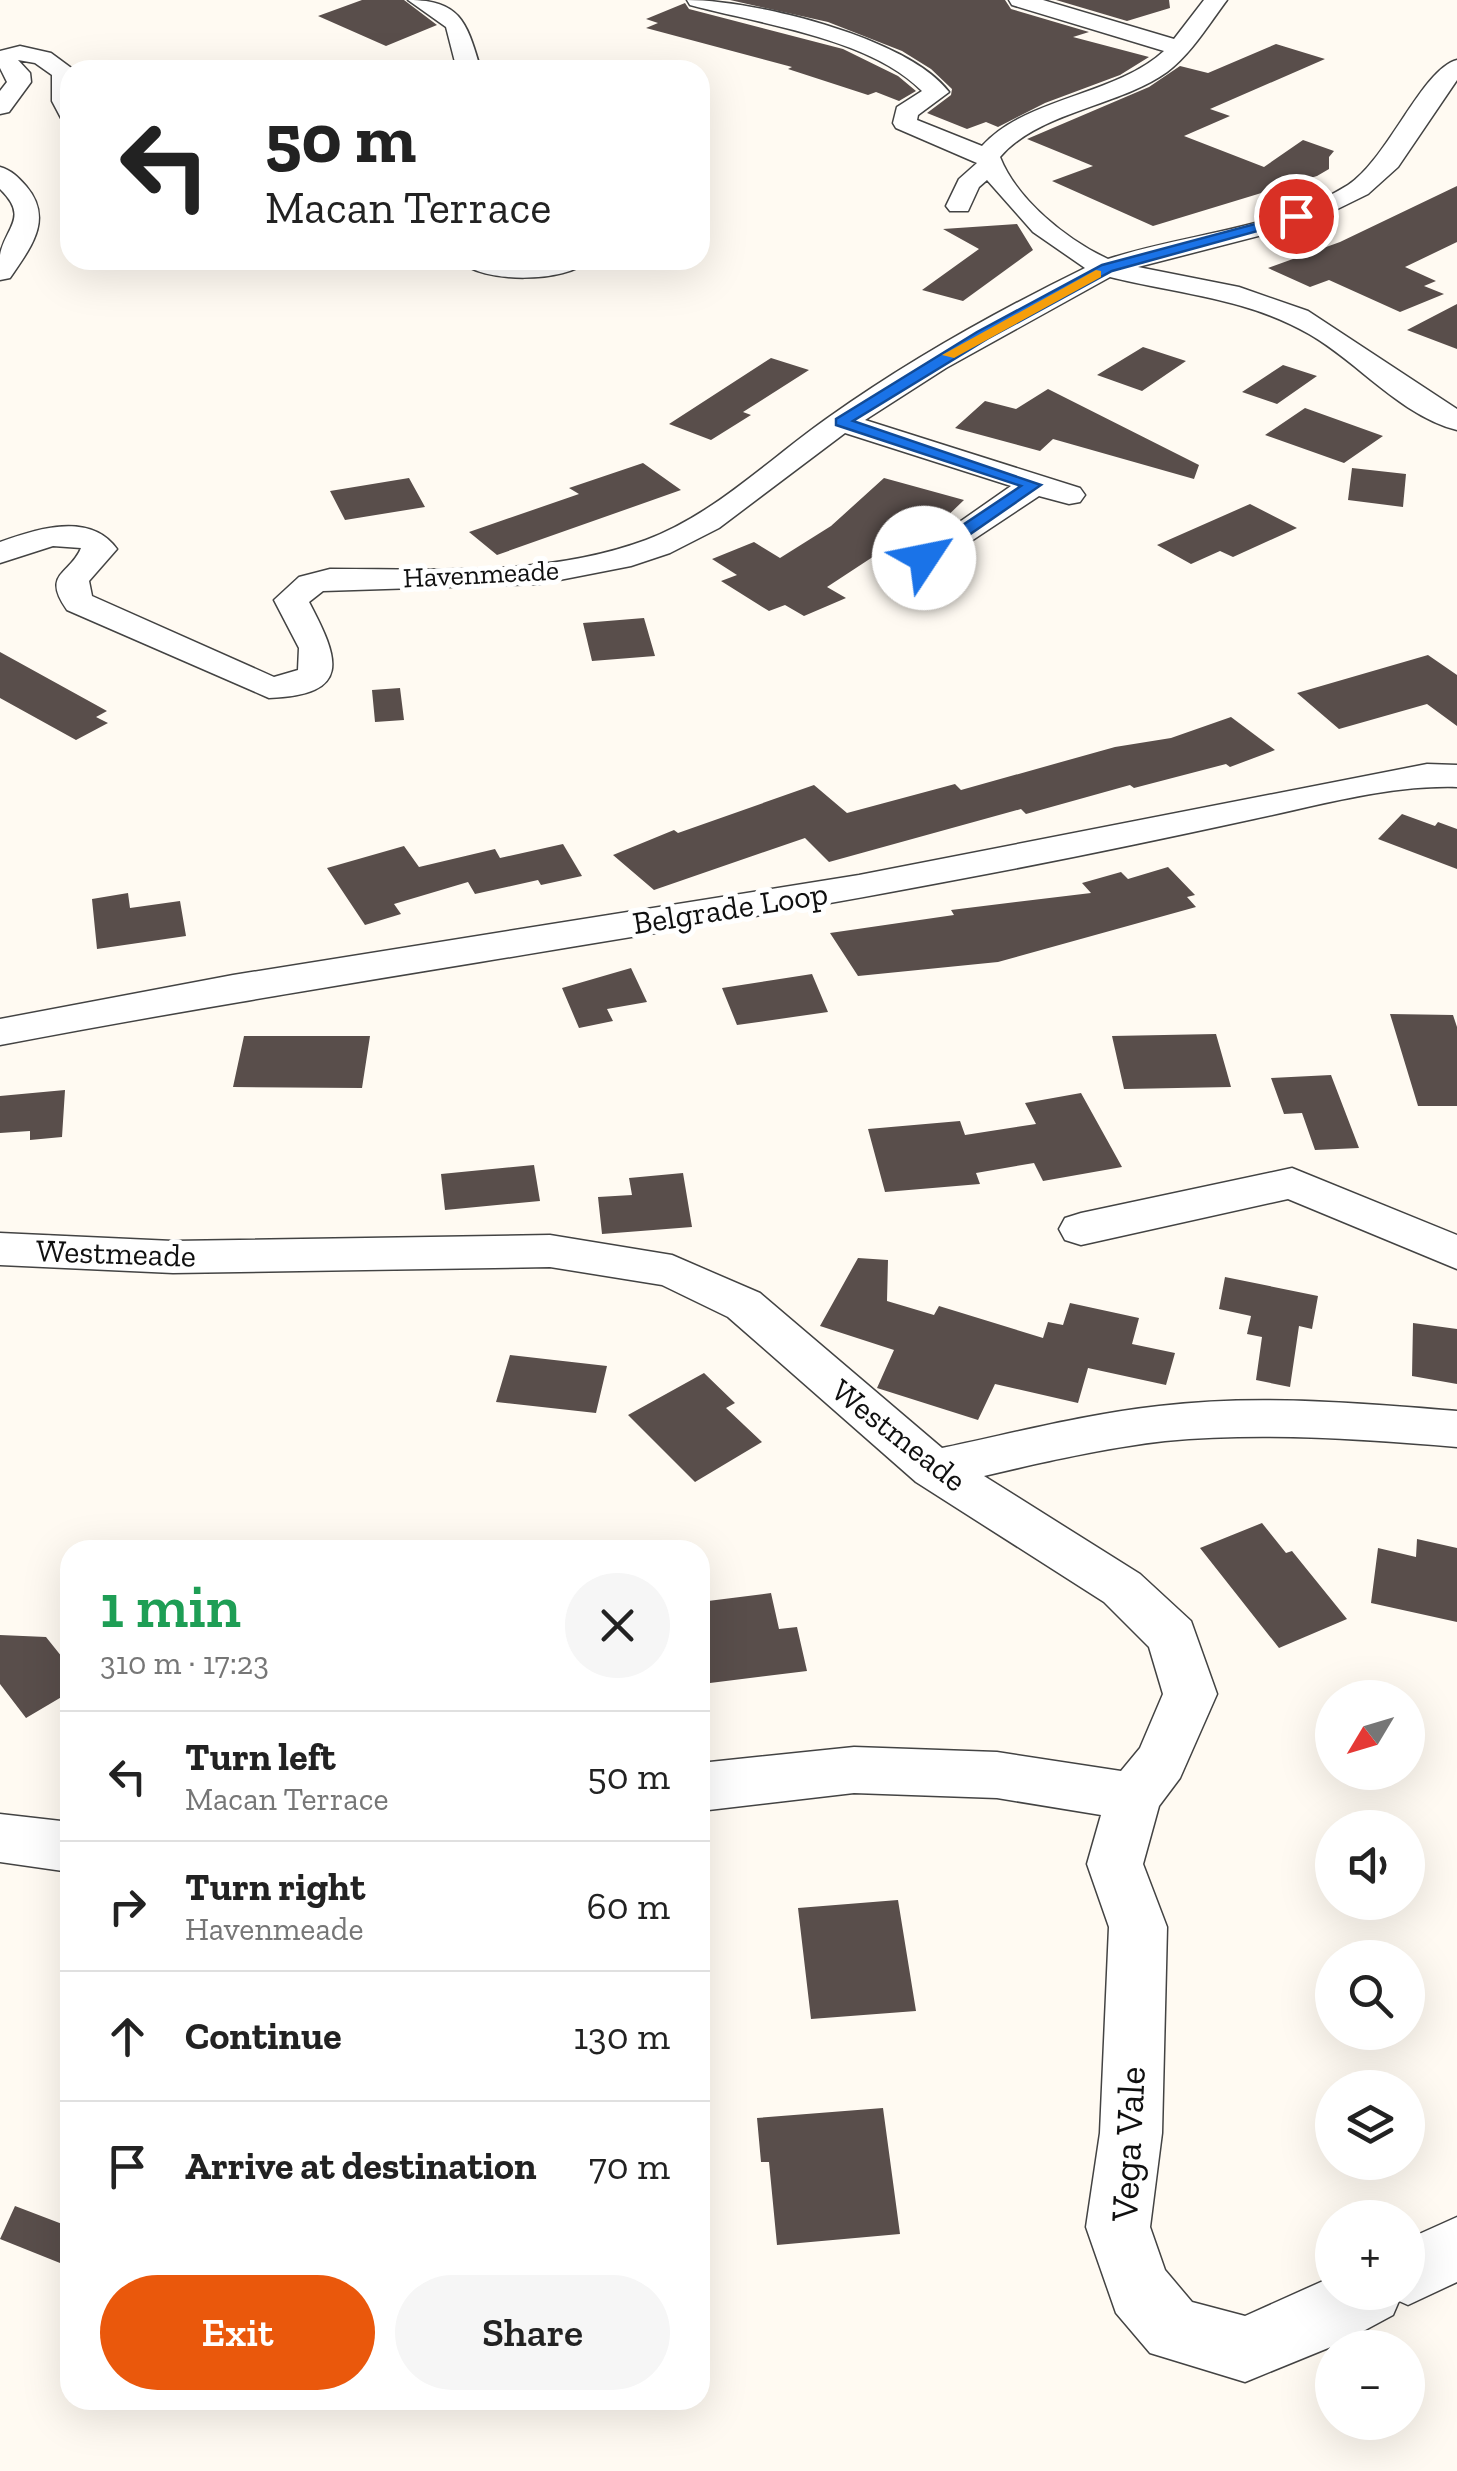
<!DOCTYPE html>
<html lang="en">
<head>
<meta charset="utf-8">
<style>
  body { margin:0; font-family:"Zilla Slab",serif; background:#f6f6f6; color:#222; height:100vh; display:flex; flex-direction:column; font-size:38px; white-space:nowrap }
  * { box-sizing:border-box; margin:0 }
  p { font-size:32px; color:#767676 }
  .icon { flex:none; width:55px; height:55px; fill:none; stroke:currentColor; stroke-width:2; stroke-linecap:round; stroke-linejoin:round }
  .map { position:relative; flex:1; overflow:hidden }
  .details { position:absolute; left:60px; top:1540px; width:650px; height:870px; display:flex; flex-direction:column; background:#fff; border-radius:30px; box-shadow:0 10px 40px #0002 }
  .details>* { flex:none }
  .top-card { position:absolute; left:60px; top:60px; width:650px; height:210px; border-radius:30px; box-shadow:0 10px 40px #0002; background:#fff; color:#222; overflow:hidden }
  .needle { width:65px; rotate:232deg }
  .fabs { position:absolute; left:1315px; top:1680px; display:grid; gap:20px }
  .fabs a { display:grid; place-items:center; width:110px; height:110px; border-radius:50%; background:#fff; box-shadow:0 10px 40px #0002; font-size:50px }
  .pin { position:absolute; display:grid; place-items:center; width:85px; height:85px; color:#fff; margin:-42px; border:5px solid #fff; border-radius:50%; box-shadow:0 2px 10px #0007 }
  .me { position:absolute; width:110px; margin:-55px; rotate:56deg; stroke-linejoin:round; filter:drop-shadow(0 0 8px #0008) }
  .turn { display:flex; align-items:center; gap:35px; height:210px; padding:0 40px; font-size:45px }
  .turn .icon { width:130px; height:130px; stroke-width:2.5 }
  .turn b { display:block; font-size:70px; line-height:85px }
  .round { display:grid; place-items:center; flex:none; width:105px; height:105px; border-radius:52px; background:#f6f6f6 }
  .head { display:flex; align-items:center; justify-content:space-between; height:170px; padding:0 40px }
  h1 { font-size:60px; font-weight:600; line-height:75px; color:#1e9e55 }
  .primary-button { display:flex; gap:20px; margin-top:auto; padding:20px 40px }
  .primary-button a { flex:1; height:115px; border-radius:60px; background:#ea580c; color:#fff; font-size:40px; font-weight:600; line-height:115px; text-align:center }
  .primary-button a+a { background:#f6f6f6; color:#222 }
  ul { padding:0; list-style:none }
  li { display:flex; align-items:center; gap:30px; height:130px; padding:0 40px; border-top:2px solid #e0e0e0 }
  li div { flex:1 }
  li b { display:block; font-size:38px }
  li em { font-style:normal }
  .map>svg:first-child { display:block }
  .building { fill:#594e4b }
  .lines { fill:none; stroke-linecap:round; stroke-linejoin:round }
  .minor-casing { stroke:#434343; stroke-width:3 }
  .minor { fill:#fff; fill-rule:evenodd }
  .route { fill:#1a73e8; stroke:#114b97; stroke-width:2.5 }
  .slow { fill:#f59e0b }
  .labels { text-anchor:middle; dominant-baseline:central; stroke-width:10; stroke-linejoin:round; paint-order:stroke }
  .far-street-label { font-size:28px; fill:#101010; stroke:#fff }
  .street-label { font-size:32px; fill:#101010; stroke:#fff }
  .near-street-label { font-size:38px; fill:#101010; stroke:#fff }
</style>
</head>
<body>
<div class="map">
<svg width="1457" height="2471" viewBox="0 0 1457 2471">
  <rect width="100%" height="100%" fill="#fffaf2"/>
  <path class="building" d="M362 0H404L437 25 386 46 318 16Z
    M730 0H1005L1011 9 1089 32 1073 37 1149 57 1120 75 1045 103 998 127 986 122 967 129 927 113 951 95 952 89 931 69 902 51 828 22Z
    M1056 0H1169L1170 8 1127 21Z
    M685 3 689 9 843 49 898 76 916 91 899 101 876 92 868 95 788 69 792 67 646 28 658 23 646 19Z
    M1276 44 1325 59 1210 109 1230 116 1184 136 1264 167 1303 140 1334 151 1329 157V169L1317 176 1153 226 1052 181 1093 166 1027 139 1149 87 1180 66 1208 73Z
    M1457 186V242L1405 267 1436 281 1424 286 1444 294 1400 312 1329 280 1310 287 1268 268 1340 242Z
    M1017 224 1033 250 963 301 922 290 979 249 943 229Z
    M1457 304V349L1407 330Z
    M1143 347 1186 361 1142 391 1097 375Z
    M771 358 809 370 743 412 751 415 711 440 669 424Z
    M1283 365 1317 376 1277 404 1242 392Z
    M1048 389 1199 465 1194 479 1053 439 1040 451 955 428 985 401 1016 409Z
    M1305 408 1383 436 1344 463 1265 435Z
    M643 463 681 490 497 555 469 532 579 494 569 488Z
    M1352 468 1406 474 1403 507 1348 500Z
    M409 478 425 507 345 520 330 491Z
    M884 478 964 500 938 525 926 522 827 587 846 598 804 616 785 605 769 611 721 581 737 575 712 559 754 542 780 558 831 526Z
    M1250 504 1297 528 1233 557 1220 551 1191 564 1157 545Z
    M644 618 655 656 592 661 583 623Z
    M0 652 107 711 96 717 108 723 76 740 0 698Z
    M1428 655 1457 675V726L1427 704 1339 729 1297 693Z
    M400 688 404 720 375 722 372 690Z
    M1231 717 1275 750 1230 767 1226 764 1134 788 1130 785 1026 814 1021 809 829 862 805 838 654 890 613 855 674 830 678 833 814 785 847 813 955 784 961 790 1115 747 1171 738Z
    M1402 814 1435 826 1438 822 1457 829V869L1378 839Z
    M563 844 582 876 541 885 538 880 475 894 468 882 394 904 401 914 365 925 327 868 404 846 419 867 495 849 500 858Z
    M1168 867 1195 895 1187 897 1196 907 998 962 858 976 830 933 954 915 951 910 1091 893 1082 883 1121 872 1128 879Z
    M128 893 130 908 180 901 186 936 97 949 92 899Z
    M631 968 647 1002 607 1009 613 1021 579 1028 562 988Z
    M812 974 828 1012 737 1025 722 988Z
    M1390 1014 1453 1015 1457 1027V1106H1418Z
    M1216 1034 1231 1087 1124 1089 1112 1036Z
    M244 1036H370L362 1088 233 1087Z
    M1331 1075 1359 1148 1315 1150 1302 1113 1284 1114 1271 1078Z
    M65 1090 62 1137 30 1140V1131L0 1133V1096Z
    M1081 1093 1122 1167 1043 1181 1034 1163 976 1173 980 1184 885 1192 868 1129 960 1121 965 1135 1036 1124 1025 1103Z
    M534 1165 540 1201 445 1210 441 1174Z
    M683 1173 692 1227 602 1234 598 1197 632 1195 629 1178Z
    M858 1258 888 1260 887 1301 934 1315 939 1306 1043 1338 1048 1322 1063 1325 1070 1303 1139 1318 1132 1344 1175 1353 1166 1385 1088 1368 1078 1403 995 1384 978 1420 877 1388 894 1350 820 1326Z
    M1225 1277 1318 1296 1312 1329 1299 1326 1290 1387 1256 1380 1262 1337 1247 1334 1251 1316 1219 1309Z
    M1413 1323 1457 1329V1384L1412 1376Z
    M510 1355 607 1366 596 1413 496 1402Z
    M704 1373 735 1403 726 1408 762 1442 695 1482 628 1415Z
    M1262 1523 1286 1553 1292 1551 1347 1619 1279 1648 1200 1548Z
    M1417 1539 1457 1548V1622L1371 1603 1378 1548 1416 1557Z
    M771 1593 779 1629 797 1627 807 1671 710 1683 700 1627V1602Z
    M0 1635 46 1637 70 1667V1692L26 1718 0 1684Z
    M898 1900 916 2011 811 2019 798 1908Z
    M883 2108 900 2234 777 2245 769 2162H761L757 2118Z
    M15 2206 70 2227V2267L0 2239Z"/>
  <g class="lines">
    <defs>
      <path id="minor" d="M408 0C462 0 467 24 481 70H457L446 27Z
        M687 0C753 0 908 37 949 92L918 115 917 120 982 146C1026 97 1115 96 1164 51L1012 5 1009 0H1043L1174 39 1204 0H1227C1209 24 1191 54 1167 72 1120 106 1038 112 1000 157 1017 200 1067 240 1108 259 1187 233 1277 230 1348 185 1388 159 1422 69 1457 60V80L1398 167 1368 194 1309 223 1138 267 1239 287 1308 311 1457 409V430C1401 416 1358 362 1309 334 1247 298 1178 294 1110 277L946 368 865 420 1080 488 1085 495 1080 502 1069 504 1039 496 935 565H913L908 558 1011 486 845 433 719 528 670 553 631 566 539 584 323 591 309 602C339 659 353 695 269 698L67 610C41 573 70 575 81 548L53 546 0 563V542C36 529 90 511 117 549L89 581 92 596 274 677 298 670 299 648 274 600 299 577 330 569C435 569 546 577 646 540 715 514 769 459 829 417 908 361 997 311 1085 268L1033 232 987 180 979 187 968 211H950L946 206 959 179 977 163 896 128 893 123 897 107 922 91C870 38 760 24 690 5Z
        M20 46 51 53 74 70H70V120L61 118 52 101V75L35 63 18 60 30 73 31 82 9 112 0 114V91L7 82 0 68V51Z
        M0 167C11 170 18 177 26 186 54 219 31 247 10 278L0 280C0 272 0 263 0 255 5 227 30 218 0 189Z
        M460 260H588C569 283 479 284 460 260Z
        M1427 764 1457 765V787C1387 785 1317 806 1249 820 1153 841 1057 861 960 879 641 940 319 984 0 1045V1019L233 975 859 875Z
        M1292 1168 1457 1235V1269L1288 1199 1081 1245 1065 1240 1059 1229 1065 1218 1081 1213Z
        M0 1233 173 1241 550 1235 672 1255 760 1293 942 1448C1014 1433 1086 1414 1159 1406 1258 1394 1358 1403 1457 1411V1447C1360 1439 1262 1432 1165 1441 1104 1448 1044 1462 984 1476L1140 1574 1191 1621 1217 1694 1180 1778 1159 1806 1143 1864 1167 1927 1162 2133 1150 2227 1165 2270 1192 2302 1245 2316 1332 2277V2292H1408V2239L1457 2217V2282L1408 2305 1399 2301 1393 2315 1343 2342 1245 2382 1150 2353 1116 2313 1086 2227 1100 2133 1109 1927 1087 1864 1101 1815 997 1798 854 1793 700 1811V1763L854 1747 997 1752 1121 1771 1140 1748 1163 1694 1149 1647 1104 1602 916 1482 728 1317 662 1285 550 1267 173 1273 0 1265Z
        M0 1814 70 1822V1872L0 1862Z"/>
    </defs>
    <use href="#minor" class="minor-casing"/>
    <use href="#minor" class="minor"/>
  </g>
  <path class="route" d="M1296 213 1301 214V219L1112 271 987 339 853 421 1041 485 930 562H918V555L1021 486 836 425V419L977 332 1102 265Z"/>
  <path class="slow" d="M1096 270 1101 271V277L954 358 942 355Z"/>
  <g class="labels">
    <g class="far-street-label">
      <text transform="translate(481 574) rotate(-3)">Havenmeade</text>
    </g>
    <g class="street-label">
      <text transform="translate(730 908) rotate(-9)">Belgrade Loop</text>
      <text transform="translate(116 1253) rotate(2)">Westmeade</text>
      <text transform="translate(899 1435) rotate(38)">Westmeade</text>
    </g>
    <g class="near-street-label">
      <text transform="translate(1128 2144) rotate(-87)">Vega Vale</text>
    </g>
  </g>
</svg>
<div class="fabs">
<a><svg class="needle" viewBox="-14 -14 28 28"><path d="M0-13l5 13h-10z" fill="#e53935"/><path d="M0 13l5-13h-10z" fill="#767676"/></svg></a>
<a><svg class="icon" aria-label="sound" viewBox="0 0 24 24"><path d="M4 9h4l5-4v14l-5-4H4zM17 9q2 3 0 6"/></svg></a>
<a><svg class="icon" aria-label="search" viewBox="0 0 24 24"><circle cx="10" cy="10" r="6"/><path d="M15 15l6 6"/></svg></a>
<a><svg class="icon" aria-label="layers" viewBox="0 0 24 24"><path d="M12 4l9 5-9 5-9-5zM3 14l9 5 9-5"/></svg></a>
<a>+</a>
<a>−</a>
</div>
<div class="pin" style="left:1296px;top:216px;background:#d93025"><svg class="icon" aria-label="arrive" viewBox="0 0 24 24"><path d="M6 21V4h12l-3 4 3 4H6"/></svg></div>
<svg class="me" style="left:924px;top:558px" viewBox="-20 -20 40 40"><circle r="19" fill="#fff"/><path d="M0-13L10 11 0 6-10 11z" fill="#1a73e8"/></svg>
<div class="top-card">
<div class="turn"><svg class="icon" aria-label="left" viewBox="0 0 24 24"><path d="M17 20v-9H6M10 6l-5 5 5 5"/></svg><div><b>50 m</b>Macan Terrace</div></div>
</div>
<section class="details">
<div class="head"><div><h1>1 min</h1><p>310 m · 17:23</p></div><a class="round"><svg class="icon" aria-label="close" viewBox="0 0 24 24"><path d="M6 6l12 12M18 6L6 18"/></svg></a></div>
<ul>
<li><svg class="icon" aria-label="left" viewBox="0 0 24 24"><path d="M17 20v-9H6M10 6l-5 5 5 5"/></svg><div><b>Turn left</b><p>Macan Terrace</p></div><em>50 m</em></li>
<li><svg class="icon" aria-label="right" viewBox="0 0 24 24"><path d="M7 20v-9h11M14 6l5 5-5 5"/></svg><div><b>Turn right</b><p>Havenmeade</p></div><em>60 m</em></li>
<li><svg class="icon" aria-label="ahead" viewBox="0 0 24 24"><path d="M12 20V5M6 11l6-6 6 6"/></svg><div><b>Continue</b></div><em>130 m</em></li>
<li><svg class="icon" aria-label="arrive" viewBox="0 0 24 24"><path d="M6 21V4h12l-3 4 3 4H6"/></svg><div><b>Arrive at destination</b></div><em>70 m</em></li>
</ul>
<div class="primary-button"><a>Exit</a><a>Share</a></div>
</section>
</div>
</body>
</html>
